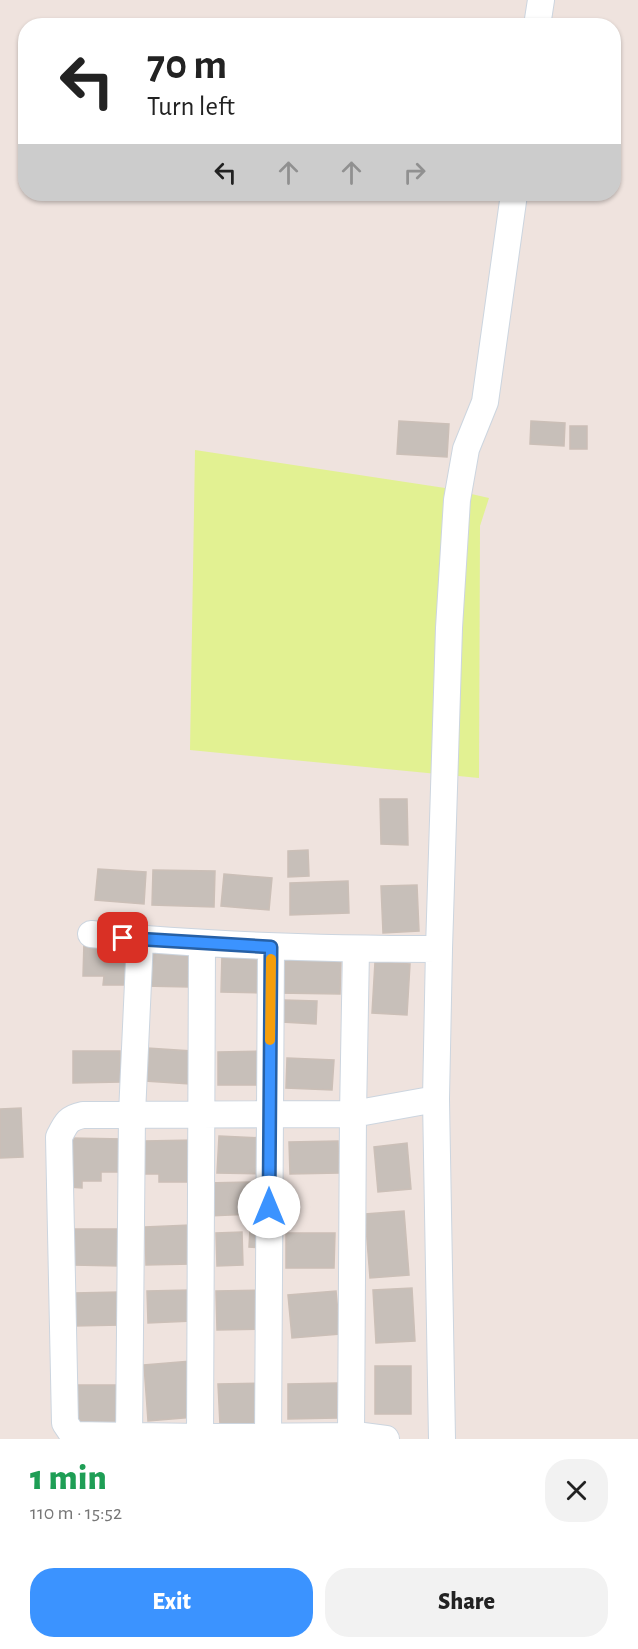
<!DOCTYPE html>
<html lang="en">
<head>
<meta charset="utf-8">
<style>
  body { margin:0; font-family:"Alegreya Sans",sans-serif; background:#f2f2f2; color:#222; height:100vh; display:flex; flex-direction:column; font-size:22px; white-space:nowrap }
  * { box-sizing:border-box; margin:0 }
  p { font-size:20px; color:#767676 }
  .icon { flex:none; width:33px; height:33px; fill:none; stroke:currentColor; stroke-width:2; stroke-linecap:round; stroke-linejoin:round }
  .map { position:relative; height:1439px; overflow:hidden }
  .details { display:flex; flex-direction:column; background:#fff; flex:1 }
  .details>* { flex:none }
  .hud { position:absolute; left:18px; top:18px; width:603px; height:183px; border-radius:24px; box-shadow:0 2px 4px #0004; background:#fff; color:#222; overflow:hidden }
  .pin { position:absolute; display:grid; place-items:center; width:51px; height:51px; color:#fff; margin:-26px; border-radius:12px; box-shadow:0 3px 9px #0006 }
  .me { position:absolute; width:66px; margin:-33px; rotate:0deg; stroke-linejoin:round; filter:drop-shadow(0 0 4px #0008) }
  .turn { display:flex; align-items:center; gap:21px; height:126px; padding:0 30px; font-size:27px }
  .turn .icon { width:78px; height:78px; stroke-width:2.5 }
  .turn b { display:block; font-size:42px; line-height:51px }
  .lanes { display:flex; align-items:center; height:57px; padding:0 30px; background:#0003; justify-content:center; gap:30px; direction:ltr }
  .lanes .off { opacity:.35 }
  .round { display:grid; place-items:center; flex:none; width:63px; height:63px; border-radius:24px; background:#f2f2f2 }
  .summary { display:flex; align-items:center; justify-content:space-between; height:102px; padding:0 30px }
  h1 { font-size:36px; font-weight:800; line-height:45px; color:#1e9e55 }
  .primary-button { display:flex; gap:12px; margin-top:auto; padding:12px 30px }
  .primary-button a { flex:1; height:69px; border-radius:24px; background:#3b93ff; color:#fff; font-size:24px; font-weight:800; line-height:69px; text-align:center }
  .primary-button a+a { background:#f2f2f2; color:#222 }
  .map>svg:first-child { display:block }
  .pitch { fill:#e2f192 }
  .building { fill:#c7bfb9; stroke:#cbbfb7; stroke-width:1.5 }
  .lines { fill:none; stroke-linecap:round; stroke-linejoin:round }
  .street-casing { stroke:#ccd5df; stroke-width:28 }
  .street { stroke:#fff; stroke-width:26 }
  .route-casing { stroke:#2660a6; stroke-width:15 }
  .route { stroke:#3b93ff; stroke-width:10 }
  .slow { stroke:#f59e0b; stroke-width:10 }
</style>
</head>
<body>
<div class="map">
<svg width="638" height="1439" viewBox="0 0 638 1439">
  <rect width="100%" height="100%" fill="#efe3de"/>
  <path class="pitch" d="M195 450 445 488 489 498 480 526 479 778 190 750Z"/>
  <path class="building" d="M399 421 449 424 447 457 397 454Z
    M531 421 565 423 564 446 530 444Z
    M570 426H587V449H570Z
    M380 799H407L408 845 381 844Z
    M308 850 309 876 288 877V851Z
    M98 869 146 872 144 904 95 900Z
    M153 870 215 871 214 907 152 905Z
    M224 874 272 878 269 910 221 906Z
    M348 881 349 913 290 915V883Z
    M417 885 419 931 383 933 381 886Z
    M84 942 133 943 132 985H103L104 976H83Z
    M144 950 191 951 190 987 143 986Z
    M222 954 263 955 262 993 221 992Z
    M277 959 341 960 340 994 277 993Z
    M375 962 410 964 407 1015 372 1013Z
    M283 1000 317 1001 316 1024 282 1022Z
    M147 1048 192 1051 190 1084 145 1081Z
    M73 1051H120L121 1082 73 1083Z
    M262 1051V1085H218V1052Z
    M287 1058 334 1060 332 1090 286 1088Z
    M21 1108 23 1157 0 1158V1109Z
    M219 1136 264 1138 263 1174 217 1173Z
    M71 1138 123 1139 121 1172H101V1181H82V1188L69 1187Z
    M196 1140V1182H159V1174H145L144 1141Z
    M338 1141 339 1173 290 1174 289 1142Z
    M407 1143 411 1189 378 1192 374 1147Z
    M251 1182 253 1214 208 1216 206 1183Z
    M404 1211 409 1275 370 1278 365 1214Z
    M190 1225 191 1264 146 1265 145 1227Z
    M74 1229H121L120 1266 73 1265Z
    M250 1229 263 1230 261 1248 249 1247Z
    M242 1232 243 1265 217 1266 216 1233Z
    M286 1233H335L334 1268H286Z
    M412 1288 415 1341 376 1343 373 1290Z
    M191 1290 192 1321 148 1323 147 1291Z
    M262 1290 263 1329 217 1330 216 1291Z
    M336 1291 340 1334 292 1338 288 1295Z
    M120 1292V1325L74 1326V1293Z
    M191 1361 195 1417 148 1421 144 1365Z
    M375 1366H411V1414H375Z
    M262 1383 263 1423 220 1425 218 1384Z
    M337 1383V1418L288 1419V1384Z
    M74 1385H121V1422L74 1421Z"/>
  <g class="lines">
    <defs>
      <path id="street" d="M537 26 541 0
        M91 934C207 946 322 949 439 949
        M351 1436 353 1114 356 949
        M129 1439 132 1114 140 939
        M200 1439 202 944
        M268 1439 271 947
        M386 1439 363 1436 200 1437 73 1435 65 1423 59 1137C66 1123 68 1118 83 1115L353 1114 436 1099
        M442 1439 436 1099 439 949 449 628 457 500 466 449 485 402 514 194"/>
    </defs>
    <use href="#street" class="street-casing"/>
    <use href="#street" class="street"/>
  </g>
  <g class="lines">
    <defs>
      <path id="route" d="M123 938 271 947 269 1207"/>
    </defs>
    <use href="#route" class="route-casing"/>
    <use href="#route" class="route"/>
    <path class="slow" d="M270 1040 271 959"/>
  </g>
</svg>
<div class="pin" style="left:123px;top:938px;background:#d93025"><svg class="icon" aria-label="arrive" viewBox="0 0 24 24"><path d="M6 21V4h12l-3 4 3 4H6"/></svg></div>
<svg class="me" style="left:269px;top:1207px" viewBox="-20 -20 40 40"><circle r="19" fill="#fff"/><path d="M0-13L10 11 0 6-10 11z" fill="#3b93ff"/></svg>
<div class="hud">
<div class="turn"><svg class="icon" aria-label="left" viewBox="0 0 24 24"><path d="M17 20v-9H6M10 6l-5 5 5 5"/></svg><div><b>70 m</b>Turn left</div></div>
<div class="lanes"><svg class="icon" aria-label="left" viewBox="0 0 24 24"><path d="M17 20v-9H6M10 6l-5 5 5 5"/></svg><svg class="icon off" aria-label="ahead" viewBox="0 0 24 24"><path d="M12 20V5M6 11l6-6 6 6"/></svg><svg class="icon off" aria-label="ahead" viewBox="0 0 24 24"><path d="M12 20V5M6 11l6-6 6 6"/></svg><svg class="icon off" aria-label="right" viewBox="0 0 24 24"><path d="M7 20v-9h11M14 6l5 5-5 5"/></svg></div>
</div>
</div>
<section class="details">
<div class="summary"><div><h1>1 min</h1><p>110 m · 15:52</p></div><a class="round"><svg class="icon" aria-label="close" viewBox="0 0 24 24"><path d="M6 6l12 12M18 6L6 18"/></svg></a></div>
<div class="primary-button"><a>Exit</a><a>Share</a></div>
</section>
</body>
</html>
